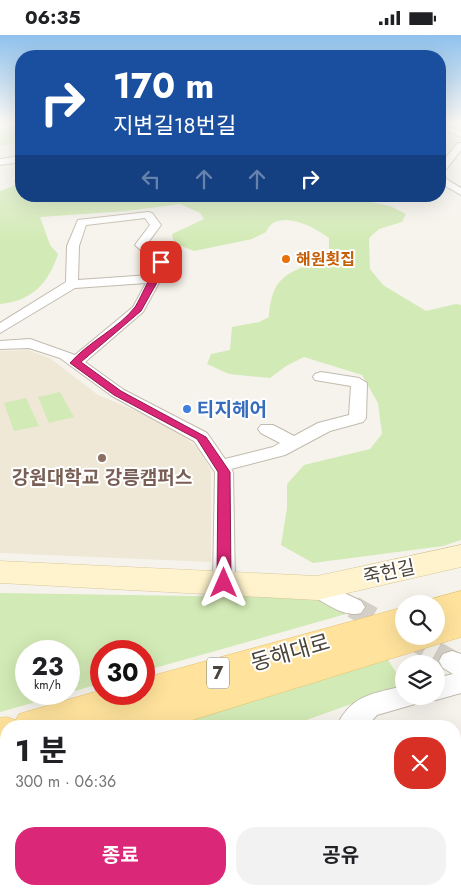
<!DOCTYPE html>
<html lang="ko">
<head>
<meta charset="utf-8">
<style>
  body { margin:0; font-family:Jost,"Noto Sans KR",sans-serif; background:#f2f2f2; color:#202124; height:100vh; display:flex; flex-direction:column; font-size:19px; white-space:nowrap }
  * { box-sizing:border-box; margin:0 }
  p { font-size:16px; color:#757577 }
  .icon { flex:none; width:28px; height:28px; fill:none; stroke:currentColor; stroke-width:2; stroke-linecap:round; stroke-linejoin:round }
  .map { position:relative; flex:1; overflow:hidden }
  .side { position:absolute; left:0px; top:685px; width:461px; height:175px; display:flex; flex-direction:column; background:#fff; border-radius:20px 20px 0 0; box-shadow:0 5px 20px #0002 }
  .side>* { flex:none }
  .hud { position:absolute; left:15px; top:15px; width:431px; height:152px; border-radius:20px; box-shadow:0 5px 20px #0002; background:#1a4fa0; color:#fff; overflow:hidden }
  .tools { position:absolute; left:395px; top:560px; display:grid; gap:10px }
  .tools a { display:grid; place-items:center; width:50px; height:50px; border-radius:50%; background:#fff; box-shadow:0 5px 20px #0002; font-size:25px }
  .speed { position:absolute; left:15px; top:605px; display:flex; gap:10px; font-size:25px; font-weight:700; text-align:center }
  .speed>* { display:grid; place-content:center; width:65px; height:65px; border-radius:50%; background:#fff; box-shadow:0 5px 20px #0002; line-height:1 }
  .speed small { font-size:12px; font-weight:400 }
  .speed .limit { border:8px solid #d22; background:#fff; color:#111 }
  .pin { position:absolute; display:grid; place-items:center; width:42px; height:42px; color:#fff; margin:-21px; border-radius:10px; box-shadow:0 2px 8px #0006 }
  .me { position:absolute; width:55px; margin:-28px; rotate:0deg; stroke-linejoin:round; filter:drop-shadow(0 0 4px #0008) }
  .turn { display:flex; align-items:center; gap:18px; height:105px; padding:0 15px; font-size:22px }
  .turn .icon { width:65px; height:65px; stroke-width:2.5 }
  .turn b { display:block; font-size:35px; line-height:42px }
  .lanes { display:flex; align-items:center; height:48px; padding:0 15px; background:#0003; justify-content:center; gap:25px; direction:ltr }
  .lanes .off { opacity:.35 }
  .round { display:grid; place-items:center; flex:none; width:52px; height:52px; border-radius:20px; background:#f2f2f2 }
  .overview { display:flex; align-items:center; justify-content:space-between; height:85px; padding:0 15px }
  h1 { font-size:30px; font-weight:700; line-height:38px }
  .cta { display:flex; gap:10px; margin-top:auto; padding:10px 15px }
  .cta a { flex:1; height:58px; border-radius:20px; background:#db2777; color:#fff; font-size:20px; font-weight:700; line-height:58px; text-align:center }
  .cta a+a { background:#f2f2f2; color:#202124 }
  .status { display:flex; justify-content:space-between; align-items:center; height:35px; padding:0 25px; background:#fff; direction:ltr }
  .status svg { height:14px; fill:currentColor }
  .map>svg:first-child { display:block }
  .education { fill:#efe8d6 }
  .green { fill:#d2eab5 }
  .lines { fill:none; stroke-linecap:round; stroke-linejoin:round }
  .street-tunnel { stroke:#d4d0c8; stroke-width:22; stroke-dasharray:22 11; stroke-linecap:butt }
  .street-casing { stroke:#c2bbae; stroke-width:2 }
  .secondary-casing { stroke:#d6c79b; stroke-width:1 }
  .primary-casing { stroke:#e6c16a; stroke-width:1 }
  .street { fill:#fff; fill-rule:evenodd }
  .secondary { fill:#fff3cd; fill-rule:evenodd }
  .primary { fill:#ffe39c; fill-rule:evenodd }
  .route { fill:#db2777; stroke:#8e194d }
  .food-dot { fill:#e8710a; stroke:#fff; stroke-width:2 }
  .shop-dot { fill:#3f7fe0; stroke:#fff; stroke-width:2 }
  .education-dot { fill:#8d6e63; stroke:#fff; stroke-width:2 }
  .labels { text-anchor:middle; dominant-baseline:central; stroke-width:4; stroke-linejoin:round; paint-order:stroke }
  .far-food-label { font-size:16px; font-weight:bold; fill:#c56008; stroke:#fff; text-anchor:start }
  .shield { fill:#fff; stroke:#817c74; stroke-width:1 }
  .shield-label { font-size:18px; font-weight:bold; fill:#4b4439 }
  .shop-label { font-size:19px; font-weight:bold; fill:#366cbe; stroke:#fff; text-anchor:start }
  .education-label { font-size:19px; font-weight:bold; fill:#785e54; stroke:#fff }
  .street-label { font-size:19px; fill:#4b4439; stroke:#fff }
  .near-street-label { font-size:22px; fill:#4b4439; stroke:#fff }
</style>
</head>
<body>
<div class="status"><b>06:35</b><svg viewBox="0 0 49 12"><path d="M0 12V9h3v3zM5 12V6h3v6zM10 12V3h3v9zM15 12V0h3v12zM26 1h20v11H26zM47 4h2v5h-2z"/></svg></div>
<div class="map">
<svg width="461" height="860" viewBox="0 0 461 860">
  <rect width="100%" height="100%" fill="#f6f3ec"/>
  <path class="education" d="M440 94H451L461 100V110L440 135Z
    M28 315 50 323 98 360 166 388 197 412 211 435V527L0 518V316Z"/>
  <path class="green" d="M21 89V107L0 111V93Z
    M21 148V161H342L390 171 406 179 402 187 379 194 369 203 370 234 383 250 426 276 456 269 461 270V505L443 511 313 528 281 510 287 473V449L304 430 370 414 382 399 378 368 362 340 304 322 286 331 270 343 229 339 207 329 211 319 230 315 232 292 259 287 269 282C272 235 293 239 329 220V203C315 192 276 172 266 197L252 204 194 216 174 208 172 199 204 184 200 178 180 169 127 176 40 182 50 210 58 219C48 249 32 266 0 269V156Z
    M60 357 74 382 49 388 38 362Z
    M26 363 39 391 14 396 4 368Z
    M0 558 313 563 346 579 144 636V616H101V648L69 658V616H26V659H65L0 677Z
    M383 617 404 650 290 691H149Z
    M6 736V793L0 795V738Z"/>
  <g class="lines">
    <path class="street-tunnel" d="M353 572 391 593
      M407 601 452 626"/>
    <defs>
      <path id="street" d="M10 88H21V90L0 94V90Z
        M440 92H451L461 97V102L449 96H440Z
        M458 108H461V115L444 137 446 144 461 153V160L440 148V129Z
        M21 121V127L0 130V124Z
        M148 177 152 178 161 190 147 209 167 227 161 244 143 277 85 327 124 355 207 398 225 424 273 412 280 408 261 398 258 394 261 390H273L294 401 318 388 349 380 351 351 315 345 313 342 315 339 321 337 359 343 367 348 366 383 363 387 330 396 285 420 231 434 233 437 235 548 232 554 224 556 216 554 213 548 215 437 194 406 112 361 60 323 29 313 0 314V306L30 304 75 320 133 272 146 248 75 253 0 298V288L66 247 67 211 78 185ZM145 183 150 190 135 210 155 228 150 240 78 245 79 211 86 190Z
        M317 545 361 566 365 572 361 578C344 583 324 567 309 559L306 553 309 547Z
        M452 616 461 619V658L436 665 427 662 436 661V643L453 639 443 633 439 626 443 619Z
        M404 651V661H419L415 669 377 680 367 691H337C350 660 375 658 404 651Z
        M250 854H282L280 860H248Z"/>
      <path id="secondary" d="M461 510V532L317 565 0 548V526L317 541Z"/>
      <path id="primary" d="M461 556V602L173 691H99L100 688 90 691H6V743L0 746V683L6 682 16 685 19 679 101 655V659H144V643L404 572V601H436V569H422L424 566Z"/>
    </defs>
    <use href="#street" class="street-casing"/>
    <use href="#secondary" class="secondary-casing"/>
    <use href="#primary" class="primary-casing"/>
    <use href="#street" class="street"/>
    <use href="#secondary" class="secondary"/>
    <use href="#primary" class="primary"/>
  </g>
  <linearGradient id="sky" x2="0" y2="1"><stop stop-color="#8fc1ec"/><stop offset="0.42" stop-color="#fbfaf6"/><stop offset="1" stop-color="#fbfaf6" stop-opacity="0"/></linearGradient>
  <rect width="461" height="208" fill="url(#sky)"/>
  <path class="route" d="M161 225 165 227 159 244 141 276 81 327 121 356 206 402 230 437 231 548 224 553 217 548 218 437 197 404 114 360 70 328C88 307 119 293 135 272 141 263 156 227 161 225Z"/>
  <circle class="food-dot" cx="286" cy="224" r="5"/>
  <circle class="shop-dot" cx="187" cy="374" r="5"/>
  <circle class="education-dot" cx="102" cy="423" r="5"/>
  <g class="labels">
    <g class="far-food-label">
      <text x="296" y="224">해원횟집</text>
    </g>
    <rect class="shield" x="207" y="622.5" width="22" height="31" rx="4"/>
    <g class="shield-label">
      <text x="218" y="638">7</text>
    </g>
    <g class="shop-label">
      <text x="197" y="374">티지헤어</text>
    </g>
    <g class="education-label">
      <text x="102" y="442">강원대학교 강릉캠퍼스</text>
    </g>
    <g class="street-label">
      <text transform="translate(389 537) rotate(-12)">죽헌길</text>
    </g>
    <g class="near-street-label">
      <text transform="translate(290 617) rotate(-16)">동해대로</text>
    </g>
  </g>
</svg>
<div class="tools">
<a><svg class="icon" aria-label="search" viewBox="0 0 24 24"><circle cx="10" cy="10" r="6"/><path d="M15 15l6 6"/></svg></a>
<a><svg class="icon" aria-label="layers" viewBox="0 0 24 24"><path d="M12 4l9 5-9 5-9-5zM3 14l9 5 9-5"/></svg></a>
</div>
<div class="speed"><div>23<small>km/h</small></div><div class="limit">30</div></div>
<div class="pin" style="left:161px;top:227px;background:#d93025"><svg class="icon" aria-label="arrive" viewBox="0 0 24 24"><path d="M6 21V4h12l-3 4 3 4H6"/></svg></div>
<svg class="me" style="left:224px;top:548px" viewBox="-20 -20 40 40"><path d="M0-17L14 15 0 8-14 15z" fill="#db2777" stroke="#fff" stroke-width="4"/></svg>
<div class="hud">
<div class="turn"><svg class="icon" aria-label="right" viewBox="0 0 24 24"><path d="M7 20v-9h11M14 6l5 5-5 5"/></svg><div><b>170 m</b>지변길18번길</div></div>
<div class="lanes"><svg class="icon off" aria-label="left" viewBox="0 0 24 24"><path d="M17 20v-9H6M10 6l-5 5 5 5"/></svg><svg class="icon off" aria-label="ahead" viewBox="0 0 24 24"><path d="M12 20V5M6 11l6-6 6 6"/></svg><svg class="icon off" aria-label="ahead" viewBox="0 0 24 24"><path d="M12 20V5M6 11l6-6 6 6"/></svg><svg class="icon" aria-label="right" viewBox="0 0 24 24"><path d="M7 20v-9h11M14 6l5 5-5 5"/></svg></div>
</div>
<section class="side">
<div class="overview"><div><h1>1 분</h1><p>300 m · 06:36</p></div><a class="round" style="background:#d93025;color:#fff"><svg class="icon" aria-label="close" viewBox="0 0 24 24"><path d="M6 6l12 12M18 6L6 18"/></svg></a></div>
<div class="cta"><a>종료</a><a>공유</a></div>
</section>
</div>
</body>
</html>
